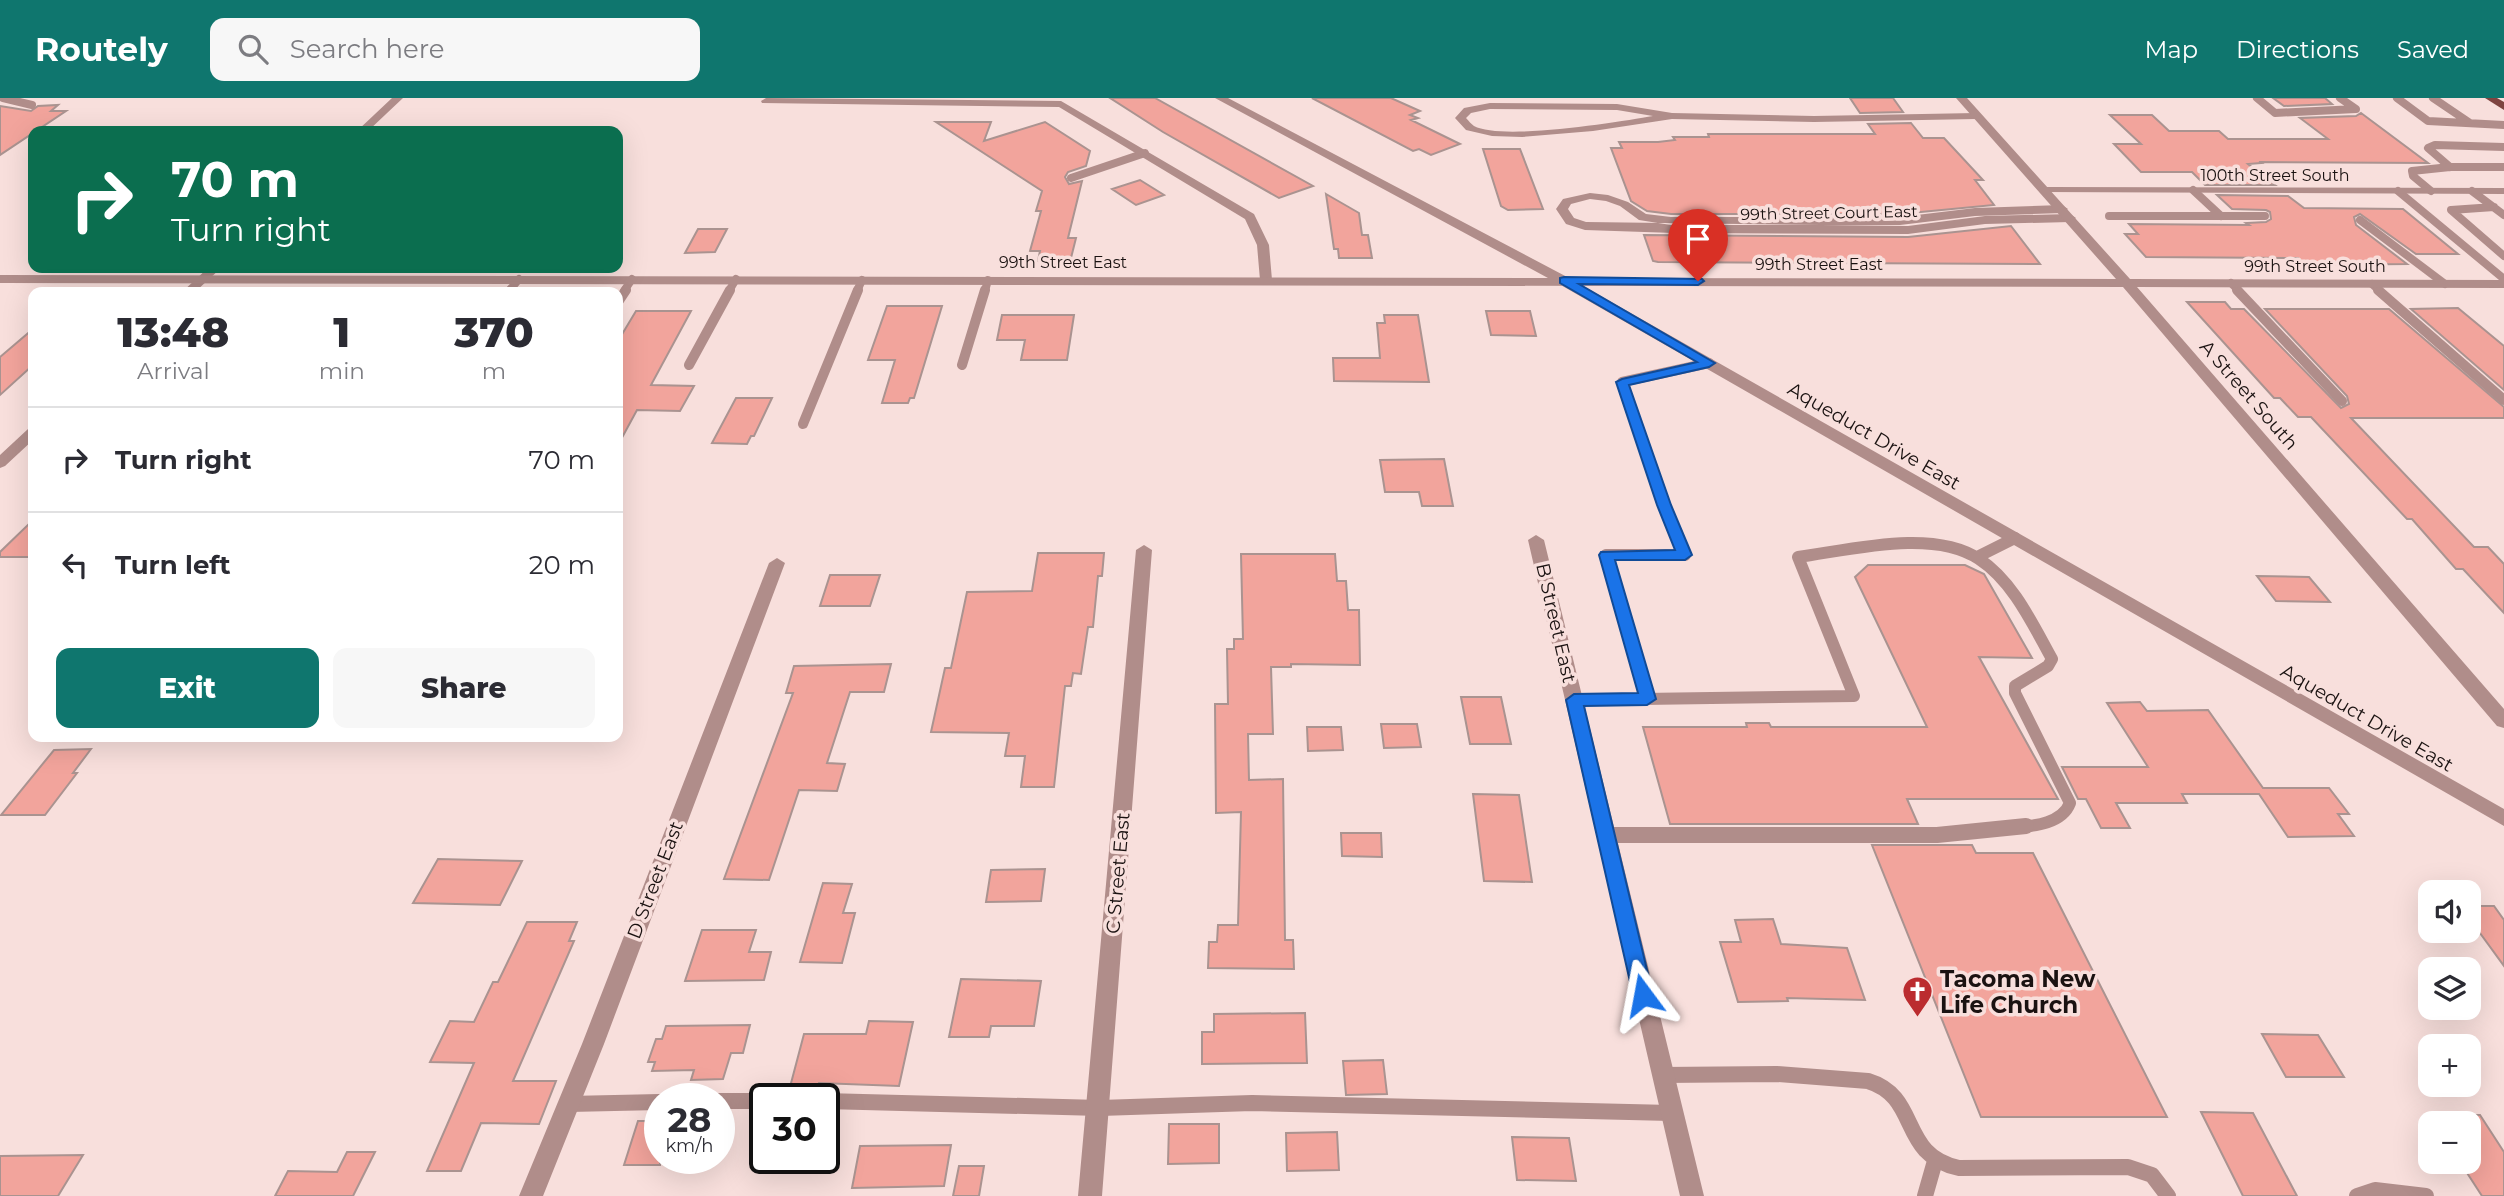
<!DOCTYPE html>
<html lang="en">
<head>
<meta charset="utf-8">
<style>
  body { margin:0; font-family:Montserrat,sans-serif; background:#f7f7f7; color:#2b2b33; height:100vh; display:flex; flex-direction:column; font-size:26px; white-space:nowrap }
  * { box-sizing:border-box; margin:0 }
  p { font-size:23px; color:#7c7c81 }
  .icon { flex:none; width:38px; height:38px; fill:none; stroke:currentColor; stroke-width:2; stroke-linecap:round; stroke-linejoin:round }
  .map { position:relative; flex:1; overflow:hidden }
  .side { position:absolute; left:28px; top:189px; width:595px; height:455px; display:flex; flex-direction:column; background:#fff; border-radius:14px; box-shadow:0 7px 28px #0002 }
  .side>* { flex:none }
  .banner { position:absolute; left:28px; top:28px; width:595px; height:147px; border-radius:14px; box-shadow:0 7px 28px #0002; background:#0b6e4f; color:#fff; overflow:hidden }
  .fabs { position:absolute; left:2418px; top:782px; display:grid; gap:14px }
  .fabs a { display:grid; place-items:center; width:63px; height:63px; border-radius:14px; background:#fff; box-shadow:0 7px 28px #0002; font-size:35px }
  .speed { position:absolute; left:644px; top:985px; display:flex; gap:14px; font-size:35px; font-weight:700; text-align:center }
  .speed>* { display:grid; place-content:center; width:91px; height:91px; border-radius:50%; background:#fff; box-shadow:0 7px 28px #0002; line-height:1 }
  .speed small { font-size:18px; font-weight:400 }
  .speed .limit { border:4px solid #111; border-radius:10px; background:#fff; color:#111 }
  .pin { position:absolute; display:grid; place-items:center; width:60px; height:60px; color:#fff; margin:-72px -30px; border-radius:50% 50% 50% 0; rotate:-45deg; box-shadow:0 0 7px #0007 }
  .pin .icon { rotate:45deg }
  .me { position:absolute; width:77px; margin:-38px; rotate:347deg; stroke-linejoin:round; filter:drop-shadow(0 0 5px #0008) }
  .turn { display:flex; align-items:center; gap:24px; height:147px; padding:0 28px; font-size:32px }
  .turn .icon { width:91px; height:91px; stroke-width:2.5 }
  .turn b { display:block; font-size:49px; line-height:60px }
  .eta { display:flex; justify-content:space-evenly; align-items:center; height:119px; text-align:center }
  .eta b { font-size:42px; font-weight:800; line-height:49px }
  .cta { display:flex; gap:14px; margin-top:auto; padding:14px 28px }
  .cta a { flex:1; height:80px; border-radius:14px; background:#0f766e; color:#fff; font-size:28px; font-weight:800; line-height:80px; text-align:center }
  .cta a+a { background:#f7f7f7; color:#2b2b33 }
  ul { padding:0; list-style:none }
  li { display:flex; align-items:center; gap:21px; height:105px; padding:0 28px; border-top:2px solid #e1e1e2 }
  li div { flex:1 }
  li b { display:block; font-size:26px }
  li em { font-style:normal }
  header { display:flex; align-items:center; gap:42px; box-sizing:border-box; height:98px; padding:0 35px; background:#0f766e; color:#fff }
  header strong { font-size:33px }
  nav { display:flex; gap:38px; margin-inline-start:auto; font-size:24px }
  .search { width:490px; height:63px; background:#f7f7f7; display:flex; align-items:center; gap:18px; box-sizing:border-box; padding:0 24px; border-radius:14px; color:#7c7c81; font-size:26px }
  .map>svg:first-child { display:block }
  .building { fill:#f2a49c; stroke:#aa9390; stroke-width:2 }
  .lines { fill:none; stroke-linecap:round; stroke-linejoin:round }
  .service-far3 { stroke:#b08d8a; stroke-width:8 }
  .service-far2 { stroke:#b08d8a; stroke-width:10 }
  .service-far1 { stroke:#b08d8a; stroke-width:12 }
  .service { stroke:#b08d8a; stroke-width:16 }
  .minor { fill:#b08d8a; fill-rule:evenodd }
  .tertiary { fill:#b08d8a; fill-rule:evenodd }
  .primary { fill:#7e4440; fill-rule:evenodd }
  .route { fill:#1a73e8; stroke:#114b97; stroke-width:2 }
  .labels { text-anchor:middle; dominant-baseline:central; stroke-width:7; stroke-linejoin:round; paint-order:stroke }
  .far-street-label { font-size:16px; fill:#1a1211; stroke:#f8dfdc }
  .street-label { font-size:19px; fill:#1a1211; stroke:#f8dfdc }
  .near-poi-label { font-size:23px; font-weight:bold; fill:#1a1211; stroke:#f8dfdc; text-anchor:start }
</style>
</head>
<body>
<header>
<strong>Routely</strong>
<div class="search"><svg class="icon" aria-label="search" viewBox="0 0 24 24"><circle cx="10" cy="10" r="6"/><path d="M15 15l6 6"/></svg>Search here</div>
<nav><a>Map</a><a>Directions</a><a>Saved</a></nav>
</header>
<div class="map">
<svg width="2504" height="1098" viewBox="0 0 2504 1098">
  <rect width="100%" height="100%" fill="#f8dfdc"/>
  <path class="building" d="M1110 0H1155L1313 88 1279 100 1163 34Z
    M1312 0H1391L1420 13 1410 17 1418 20 1411 22 1460 46 1431 57 1419 51 1413 53Z
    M1850 0H1893L1903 14 1860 15Z
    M2273 0H2325L2332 6 2284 8Z
    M58 7 51 13H66L0 57V8L31 13 38 8Z
    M2361 15 2428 65 2259 64 2261 65 2248 66 2275 87H2205L2192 74H2141L2114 46H2141L2110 17H2152L2169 33H2219L2228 41H2328L2300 20 2356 18Z
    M936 24H991L984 43 1045 24 1090 53 1086 68 1068 74 1065 79 1069 86 1082 83 1068 140H1076L1070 164 1038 163 1040 153H1030L1041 113H1036L1042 93Z
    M1911 25 1923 40H1944L1983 82H1975L1994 107 1900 116H1671L1647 113 1631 103 1611 50H1622L1619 44H1658L1675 42 1673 39H1709L1708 36H1875L1868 26Z
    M1483 51H1520L1543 111 1508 112 1501 108Z
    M1140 82 1164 97 1136 107 1112 91Z
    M1326 96 1359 115 1362 137H1368L1372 160H1339L1338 151H1334Z
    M2217 97 2288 98 2304 110 2403 111 2458 156H2416L2360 116 2354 119 2356 127 2407 166 2305 167 2298 160 2146 159 2125 136H2138L2129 126 2249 127 2246 125 2266 124 2271 121 2270 114 2266 112 2232 111Z
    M2011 128 2040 166 1658 164 1653 163 1644 137 1908 139Z
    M698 131H727L715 154 685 155Z
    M2187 204H2225L2231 211H2244L2341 310 2349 306 2347 298 2265 211H2389L2504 309V320H2351L2474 449H2488L2504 466V515L2463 471H2456L2412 421H2407L2311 319H2298L2280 300H2274Z
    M887 208H942L914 300H910L908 305H882L895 262H868Z
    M2458 210 2504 248V292L2411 211Z
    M636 213H691L651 287 694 288 680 313 637 312 618 347V243Z
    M1486 213H1530L1536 238 1491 237Z
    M1002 217H1074L1067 262H1021L1025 242H997Z
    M1384 217H1418L1429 284 1334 283 1333 260H1380L1377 225H1385Z
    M33 231V267L0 297V259Z
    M736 300H772L754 338H751L747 346 712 345Z
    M1444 361 1453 408H1422L1419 394H1385L1380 362Z
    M33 422V459H0V454Z
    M1038 455H1104L1102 478H1098L1093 529H1088L1081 576 1073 575 1071 588H1065L1054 689H1021L1025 658H1005L1009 635 931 634 945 570H951L967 494 1032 493Z
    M1241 456H1335L1337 483H1346L1348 512H1359L1360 567 1291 566V569H1271L1273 636H1248L1249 682 1283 681 1285 842H1293L1294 871 1208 870 1209 844H1217L1218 827H1238L1241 714 1216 715 1215 606H1228L1227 551H1234V541H1243Z
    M1868 467H1965L1984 476 2032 560 1979 559 2058 701H1907L1918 726H1670L1643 629H1747L1746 625H1769L1771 629H1927L1855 479Z
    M830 477H880L870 508H820Z
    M2257 478 2309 479 2330 504 2276 503Z
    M891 566 884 594H850L827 665 845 666 837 693 799 692 769 782 724 781 793 595H786L794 568Z
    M1461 599H1501L1511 646H1470Z
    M2140 604 2147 613 2208 612 2263 690H2329L2349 716H2338L2354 738 2288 739 2259 696H2182L2187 705H2116L2130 730H2101L2086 701H2078L2062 669H2148L2107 605Z
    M1381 626H1417L1421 649 1384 650Z
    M1307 629H1341L1343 652 1308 653Z
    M91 651 73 675H77L45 717H1L54 652Z
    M1473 696 1519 697 1532 784 1484 783Z
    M1341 735H1381L1382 759 1342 758Z
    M1872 747H1972L1976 755H2033L2167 1019H1981Z
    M438 761 522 763 500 807 413 805Z
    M1045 771 1041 803 986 804 991 772Z
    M823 785 852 786 843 815H855L842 865 800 864Z
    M2469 808H2494L2504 822V868L2469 820Z
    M1773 821 1781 846 1847 850 1865 902 1787 900 1788 903 1738 904 1720 844H1741L1735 822Z
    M527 824H577L569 843H574L513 983H556L539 1026 481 1025 461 1073H427L474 965 430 964 450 923 474 924 493 884H498Z
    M702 832H756L749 854H771L764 882 685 883Z
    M961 881 1041 883 1034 928H991L989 939H949Z
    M1305 915 1307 965 1202 966V934H1214V916Z
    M869 923 913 924 899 988 819 985 818 989H790L804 936H866Z
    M750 927 743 955H731L723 981 691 982 694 972 652 973 655 964H648L656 941H662L666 928Z
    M2262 936 2318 937 2344 979H2286Z
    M1383 962 1387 996 1346 997 1343 963Z
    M2201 1014 2253 1015 2297 1098H2243Z
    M2430 1017H2480L2504 1054V1098H2482L2460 1064H2469V1026H2435Z
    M638 1023H660V1067H624Z
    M1169 1026H1219V1065L1168 1066Z
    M1337 1034 1339 1072 1287 1073 1286 1035Z
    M1512 1039 1569 1040 1576 1083 1517 1082Z
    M951 1047 944 1088 852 1090 860 1048Z
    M347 1054H375L353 1098H275L288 1073 337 1074Z
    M83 1057 58 1098H0V1058Z
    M959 1068H984L979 1098H953Z"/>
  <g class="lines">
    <path class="service-far3" d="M3 0 32 7
      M2257 0 2275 15 2356 11 2340 0
      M2397 0 2428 23 2504 27
      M2433 0 2470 25
      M2450 69 2428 50 2435 47 2504 49
      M1071 80 1145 55
      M2193 92 2221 118
      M2398 93 2504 181
      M2431 93 2413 78 2412 73 2450 69H2504
      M2472 93 2504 117
      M2494 109 2451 112 2504 158
      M2109 118H2265
      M2360 122 2445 186
      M2231 185 2239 193
      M2372 186 2380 193
      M509 193 519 181
      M624 193 632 181
      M729 193 736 181
      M857 193 862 182
      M985 193 988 182"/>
    <path class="service-far2" d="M2237 192 2342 303
      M2378 192 2504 302
      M509 194 511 192
      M618 204 626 192
      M689 267 730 192
      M962 267 985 192
      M803 326 858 192
      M1675 433 1622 284 1709 265"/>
    <path class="service-far1" d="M1977 459 2015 440
      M1647 601 1606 457H1685L1674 431
      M1574 602 1854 598 1798 459C1850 452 1933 430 1979 461 2013 483 2033 527 2052 561L2048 568 2015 588V595L2070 705C2062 726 2033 728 2013 730"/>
    <path class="service" d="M1606 737H1937L2026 728
      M1662 977 1777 976 1868 983C1921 999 1898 1057 1959 1070L2128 1069 2152 1077 2168 1098
      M719 1003H765
      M824 1003 1100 1010 1252 1005 1671 1015
      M569 1006 660 1004
      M1925 1098 1935 1063
      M2357 1098 2375 1092 2426 1098"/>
    <path class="minor" d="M392 0H403L368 33H357Z
      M766 0 1061 3 1254 116 1269 147 1272 182 1266 186 1260 182 1257 147 1245 121 1059 9 762 5 761 3Z
      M1215 0H1228L1569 180 2504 711V728L1559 186Z
      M1490 5 1617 6 1672 15 1814 18 1976 15 1981 18 1976 21 1814 24 1672 21 1593 33 1522 39 1492 38 1466 32 1455 20 1464 10ZM1490 11 1617 12 1653 18C1618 24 1502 43 1474 28 1471 26 1469 23 1466 20L1471 15Z
      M2046 89 2504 90V96L2042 94 2040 92Z
      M1590 95 1608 97 1628 104 1646 116 1671 119H1900L1975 110 2062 107 2068 111 2062 115 1975 118 1900 127H1671L1639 122 1620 108 1606 103 1590 101 1571 106 1568 111 1574 120 1586 124 1908 128 1985 118 2070 116 2076 120 2070 124 1985 126 1908 136 1674 135 1585 132 1566 126 1556 111 1563 101Z
      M208 170H221L195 194H182Z
      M33 330V342L5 368 0 370V357L28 331Z
      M1536 437 1544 442 1704 1098H1680L1528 442Z
      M1144 447 1152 452 1102 1098H1078L1136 452Z
      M777 460 785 465 604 946 543 1098H519L582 946 769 465Z"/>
    <path class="tertiary" d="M1956 0H1967L2130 181 2504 182V190L2137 189 2504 611V630L2497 628 2123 189 0 185V177L2116 181Z"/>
    <path class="primary" d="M2485 0H2497L2504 4V12Z"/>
  </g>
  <path class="route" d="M1564 179 1702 181 1704 183 1698 187 1579 186 1715 265 1709 269 1629 287 1671 407 1692 457 1685 462H1615L1656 601 1647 607 1584 608 1653 897 1650 903 1643 905 1636 903 1633 897 1566 602 1574 596 1638 595 1599 457 1601 454 1675 452 1657 407 1616 284 1622 281 1697 264 1560 185V180Z"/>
  <defs>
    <symbol id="church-pin" viewBox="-11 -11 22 30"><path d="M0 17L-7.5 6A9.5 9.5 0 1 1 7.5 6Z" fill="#bb2c2f" stroke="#f8dfdc"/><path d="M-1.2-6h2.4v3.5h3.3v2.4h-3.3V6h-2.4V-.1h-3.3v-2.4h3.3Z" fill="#fff"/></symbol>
  </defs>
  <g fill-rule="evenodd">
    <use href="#church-pin" x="1900" y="876" width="35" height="47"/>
  </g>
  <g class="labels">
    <g class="far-street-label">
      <text x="2275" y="77">100th Street South</text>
      <text transform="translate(1829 115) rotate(-1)">99th Street Court East</text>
      <text x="1063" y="164">99th Street East</text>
      <text x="1819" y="166">99th Street East</text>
      <text x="2315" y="168">99th Street South</text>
    </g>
    <g class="street-label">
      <text transform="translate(2249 297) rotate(49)">A Street South</text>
      <text transform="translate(1874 338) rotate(30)">Aqueduct Drive East</text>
      <text transform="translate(1556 525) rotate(77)">B Street East</text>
      <text transform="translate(2367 620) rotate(30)">Aqueduct Drive East</text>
      <text transform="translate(1118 775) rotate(-85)">C Street East</text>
      <text transform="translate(655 782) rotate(-69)">D Street East</text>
    </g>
    <g class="near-poi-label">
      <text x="1940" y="881">Tacoma New<tspan x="1940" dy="26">Life Church</tspan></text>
    </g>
  </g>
</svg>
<div class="fabs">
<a><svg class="icon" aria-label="sound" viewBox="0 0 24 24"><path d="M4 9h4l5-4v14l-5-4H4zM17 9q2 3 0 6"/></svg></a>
<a><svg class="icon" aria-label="layers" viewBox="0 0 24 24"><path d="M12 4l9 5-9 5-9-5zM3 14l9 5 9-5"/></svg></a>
<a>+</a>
<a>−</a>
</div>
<div class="speed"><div>28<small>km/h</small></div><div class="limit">30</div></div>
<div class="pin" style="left:1698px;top:183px;background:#d93025"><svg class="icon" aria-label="arrive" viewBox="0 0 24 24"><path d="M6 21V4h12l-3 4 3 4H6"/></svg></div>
<svg class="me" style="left:1643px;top:897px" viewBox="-20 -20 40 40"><path d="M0-17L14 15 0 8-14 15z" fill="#1a73e8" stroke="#fff" stroke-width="4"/></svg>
<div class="banner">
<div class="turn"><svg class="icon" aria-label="right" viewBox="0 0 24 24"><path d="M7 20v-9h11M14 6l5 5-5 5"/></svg><div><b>70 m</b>Turn right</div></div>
</div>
<section class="side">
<div class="eta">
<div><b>13:48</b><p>Arrival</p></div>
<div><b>1</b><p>min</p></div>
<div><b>370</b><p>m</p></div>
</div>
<ul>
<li><svg class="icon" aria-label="right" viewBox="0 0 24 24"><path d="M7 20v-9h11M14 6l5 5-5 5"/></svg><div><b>Turn right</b></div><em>70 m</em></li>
<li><svg class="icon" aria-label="left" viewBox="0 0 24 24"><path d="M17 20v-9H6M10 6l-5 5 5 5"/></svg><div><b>Turn left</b></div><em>20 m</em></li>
</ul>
<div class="cta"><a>Exit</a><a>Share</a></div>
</section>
</div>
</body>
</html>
